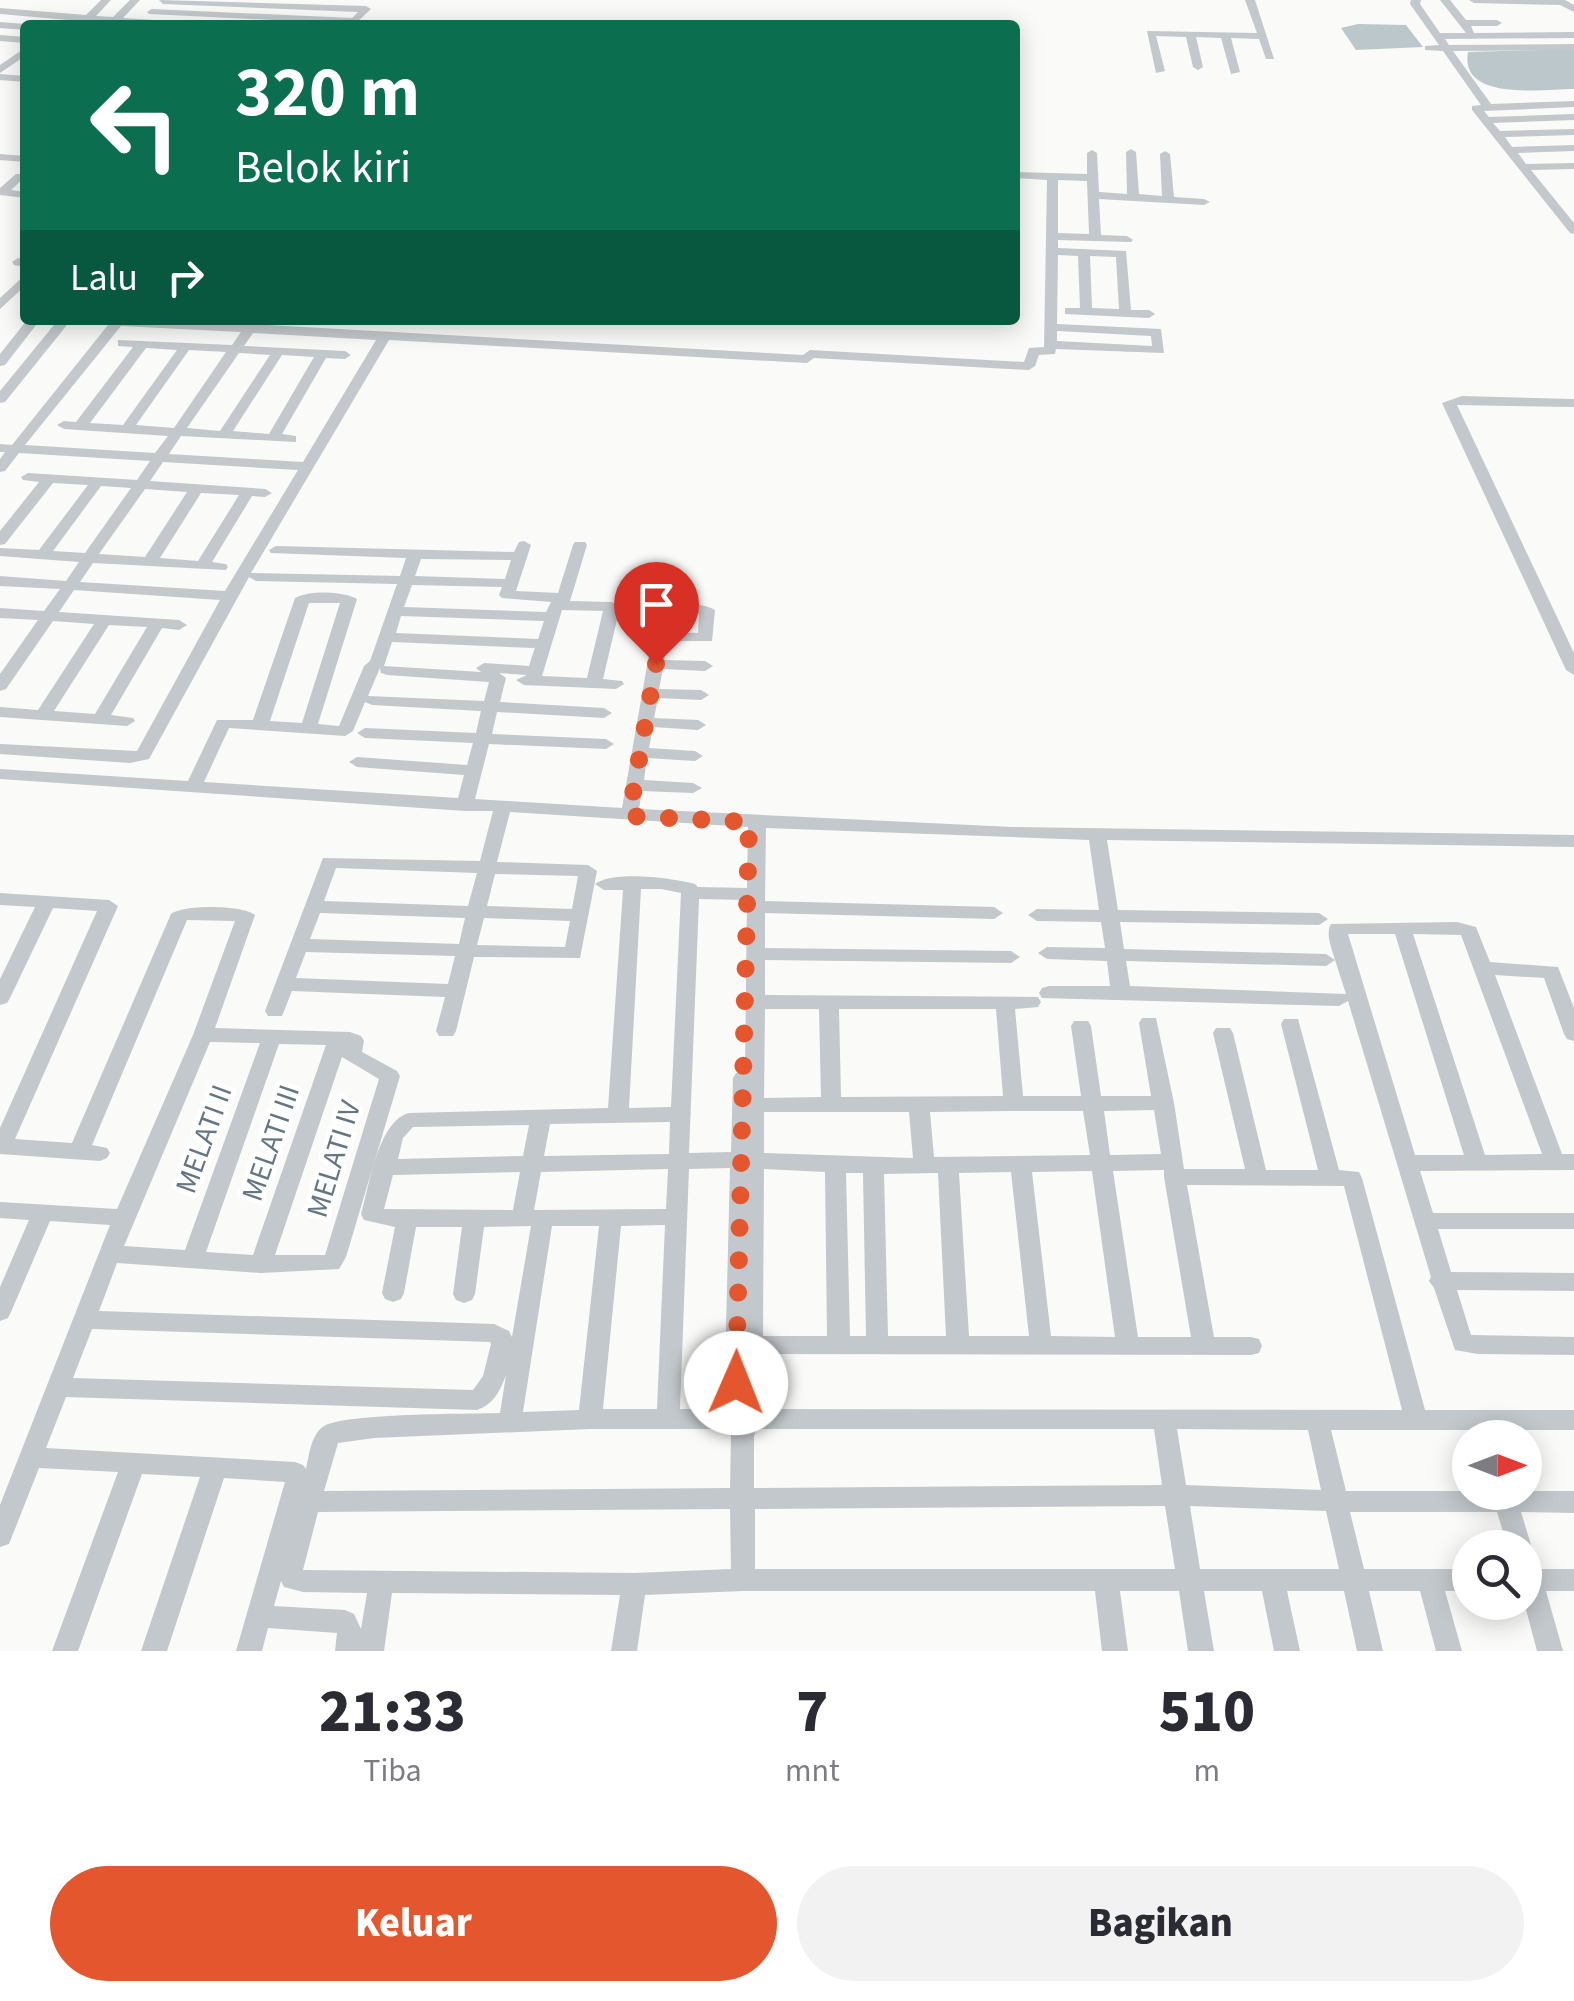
<!DOCTYPE html>
<html lang="id">
<head>
<meta charset="utf-8">
<style>
  body { margin:0; font-family:"Source Sans 3",sans-serif; background:#f2f2f3; color:#2b2b33; height:100vh; display:flex; flex-direction:column; font-size:38px; white-space:nowrap }
  * { box-sizing:border-box; margin:0 }
  p { font-size:32px; color:#7c7c81 }
  .icon { flex:none; width:55px; height:55px; fill:none; stroke:currentColor; stroke-width:2; stroke-linecap:round; stroke-linejoin:round }
  .map { position:relative; height:1651px; overflow:hidden }
  .panel { display:flex; flex-direction:column; background:#fff; flex:1 }
  .panel>* { flex:none }
  .hud { position:absolute; left:20px; top:20px; width:1000px; height:305px; border-radius:10px; box-shadow:0 5px 25px #0003; background:#0b6e4f; color:#fff; overflow:hidden }
  .needle { width:65px; rotate:90deg }
  .buttons { position:absolute; left:1452px; top:1420px; display:grid; gap:20px }
  .buttons a { display:grid; place-items:center; width:90px; height:90px; border-radius:50%; background:#fff; box-shadow:0 5px 25px #0003; font-size:50px }
  .pin { position:absolute; display:grid; place-items:center; width:85px; height:85px; color:#fff; margin:-102px -42px; border-radius:50% 50% 50% 0; rotate:-45deg; box-shadow:0 0 10px #0007 }
  .pin .icon { rotate:45deg }
  .me { position:absolute; width:110px; margin:-55px; rotate:1deg; stroke-linejoin:round; filter:drop-shadow(0 0 8px #0008) }
  .turn { display:flex; align-items:center; gap:35px; height:210px; padding:0 50px; font-size:45px }
  .turn .icon { width:130px; height:130px; stroke-width:2.5 }
  .turn b { display:block; font-size:70px; line-height:85px }
  .then { display:flex; align-items:center; height:95px; padding:0 50px; background:#0003; gap:20px; font-size:38px }
  .eta { display:flex; justify-content:space-evenly; align-items:center; height:170px; text-align:center }
  .eta b { font-size:60px; font-weight:800; line-height:70px }
  .primary-button { display:flex; gap:20px; margin-top:auto; padding:20px 50px }
  .primary-button a { flex:1; height:115px; border-radius:60px; background:#e4572e; color:#fff; font-size:40px; font-weight:800; line-height:115px; text-align:center }
  .primary-button a+a { background:#f2f2f3; color:#2b2b33 }
  .map>svg:first-child { display:block }
  .water { fill:#bbc7cb }
  .lines { fill:none; stroke-linecap:round; stroke-linejoin:round }
  .minor { fill:#c3c8cc; fill-rule:evenodd }
  .route { stroke:#e4572e; stroke-width:18; stroke-dasharray:0 32.4 }
  .labels { text-anchor:middle; dominant-baseline:central; stroke-width:10; stroke-linejoin:round; paint-order:stroke }
  .street-label { font-size:30px; fill:#657683; stroke:#fff }
</style>
</head>
<body>
<div class="map">
<svg width="1574" height="1651" viewBox="0 0 1574 1651">
  <rect width="100%" height="100%" fill="#fafaf8"/>
  <path class="water" d="M1358 24 1406 25 1423 47 1356 50 1341 28Z
    M1574 49V89C1543 89 1459 102 1468 52Z"/>
  <g class="lines">
    <path class="minor" d="M101 0H111L96 16 113 17 130 0H140L123 18 169 21 174 24H114L0 14V8L86 15Z
      M159 0 366 6 371 9 355 24 149 14 147 12 152 9 352 18 358 12 163 4Z
      M1245 0H1255L1274 59H1266L1259 39 1231 38 1240 72 1231 74 1221 38 1196 37 1203 67 1198 70 1193 67 1186 37 1156 36 1165 71 1156 73 1147 31 1257 33Z
      M1411 0H1421L1420 4 1440 33H1466L1440 0H1450L1466 20H1497L1502 23 1497 26H1471L1474 33 1574 32V38L1445 39 1449 45 1574 44V50L1453 51 1491 104 1574 101V107L1484 111 1489 117 1574 114V120L1493 123 1500 131 1574 129V135L1505 137 1512 147 1574 145V151L1518 153 1526 164 1574 163V169L1531 170 1574 223V234L1570 233 1472 110V106L1481 105 1443 51 1425 50V46L1439 45 1410 4Z
      M1469 0H1565L1574 5V12L1560 5 1474 3Z
      M0 22 25 24 28 25H25V30L0 28Z
      M0 35 25 37V43L0 41Z
      M25 48V56L0 73V65Z
      M0 74 25 76V82L0 80Z
      M1131 149 1136 152 1139 194 1162 196 1160 154 1165 151 1170 154 1174 197 1204 199 1210 202 1204 205 1099 199 1101 235 1127 236 1133 240 1131 242 1058 240V248L1126 251 1131 310H1149L1155 314 1149 318 1065 314V308H1080L1078 256 1058 255 1057 324 1161 329 1164 353 1056 349 1055 354 1039 355 1035 366 1029 370 814 358 807 363 389 340 251 573 400 576 406 558 271 553 269 550 276 546 514 552 519 542 524 541 531 545 516 591 558 593 573 545 575 542H585L587 545 570 601 612 602 620 607 603 679 622 681 624 684 616 689 524 685 516 680 527 675 499 673 506 678 500 702 604 708 612 713 604 718 497 712 492 734 606 739 614 744 606 749 489 744 475 799 622 808 657 609C670 601 702 602 715 610L712 641H667L664 660 705 661 713 666 705 671 663 669 659 689 701 690 709 695 701 700 658 698 654 718 698 720 706 725 698 730 653 727 649 748 695 751 703 756 695 761 647 758 644 780 693 783 702 788 693 793 642 791 639 809 1012 827 1574 835V847L1107 840 1118 910 1319 913 1328 919 1319 925 1120 922 1124 949 1326 954 1335 960C1332 949 1325 934 1331 924L1457 922 1476 927 1490 962 1558 967 1574 1008V1041L1567 1039 1564 1034 1544 978 1495 975 1562 1154H1574V1170L1420 1171 1433 1213H1574V1229H1438L1451 1272 1574 1273V1291L1457 1290 1471 1335 1574 1337V1355L1478 1354 1455 1350 1434 1288 1429 1281 1431 1277 1348 1001 1339 1006 1042 998 1039 993 1042 988 1049 986H1110L1107 961 1047 959 1038 953 1047 947 1105 948 1101 922 1037 921 1028 915 1037 909 1099 910 1089 840 766 828 765 901 994 907 1003 913 994 919 765 913V948L1011 951 1020 957 1011 963 765 960V995L1038 997 1041 1002 1038 1007 1015 1009 1023 1096H1081L1071 1026 1074 1021H1088L1091 1026 1101 1096H1151L1139 1023 1142 1018H1156L1174 1103 1184 1169H1245L1213 1033 1216 1028H1230L1233 1033 1266 1170H1318L1281 1024 1284 1019H1298L1339 1170 1359 1172 1362 1178 1425 1410H1574V1430H1331L1346 1491H1574V1513L1521 1512 1532 1548 1530 1554 1534 1555 1539 1569H1574V1591H1546L1563 1651H1537L1524 1602 1525 1548H1508L1497 1512H1350L1364 1569H1470V1591H1445L1462 1651H1436L1420 1591H1369L1383 1651H1357L1344 1591H1287L1300 1651H1274L1262 1591H1204L1214 1651H1188L1179 1591H1120L1128 1651H1102L1095 1591H743L645 1595 637 1651H611L620 1595 392 1593 384 1651H335L337 1633 268 1628 262 1651H236L285 1482 224 1478 167 1651H141L200 1477 142 1474 78 1651H52L118 1472 39 1468 9 1544 0 1547V1505L110 1225 50 1221 11 1312 8 1318 0 1321V1287L29 1220 0 1218V1202L117 1209 193 1035 235 921 187 920 92 1145 107 1148 110 1153 107 1158 100 1161 0 1154V1128L97 911 53 908 10 998 7 1003 0 1005V979L35 907 0 905V893L109 900 118 906 15 1139 72 1143 171 914C183 904 243 905 255 915L215 1028 350 1032 361 1036 364 1041 362 1052 397 1071 400 1076 346 1257 339 1269 261 1273 117 1263 99 1311 494 1324 509 1331 512 1337 531 1226 484 1227 475 1294 472 1300 464 1303 456 1300 453 1294 462 1227H416L404 1293 401 1299 393 1302 385 1299 382 1293 395 1227 364 1220 361 1214C370 1185 377 1124 408 1113L608 1108 623 890H604L595 884C613 870 673 878 695 884L698 887 747 888 748 827 510 812 497 862 588 865 597 871 580 958 474 957 456 1031 453 1036H439L436 1031 445 997 292 991 282 1016H268L265 1011 323 858 480 861 493 811H465L0 779V769L188 781 217 720H253L295 598C309 590 343 591 357 599L318 724 339 726 364 666 370 661 397 584 256 581 249 577 149 759 130 763 0 754V744L137 751 220 600 74 590 59 612 179 620 187 625 179 630 162 628 111 715 133 718 135 721 127 726 0 717V707L38 710 94 624 53 621 6 689 0 691V674L38 620 0 618V608L44 611 60 589 0 586V576L66 581 79 562 0 556V548L39 550 88 485 53 483 5 544 0 545V531L39 482 23 480 21 477 28 473 137 480 150 461 19 453 5 471 0 472V459L5 452H0V444L12 445 112 320 250 324 803 355 810 350 1024 362 1029 348 1044 347 1047 180 1015 178V172L1087 174V153L1092 150 1097 153 1099 192 1127 194 1126 152ZM1058 180 1087 181 1089 234 1058 233ZM1090 256 1116 257 1119 309 1092 308ZM121 326 241 332 232 345 118 340V346L133 347 76 422 64 421 57 425 64 429 168 436 155 453 25 445ZM1057 331 1151 336 1152 346 1057 341ZM253 333 376 340 303 462 169 454 181 436 296 442V436L282 434 326 358 345 359 351 355 345 351 244 346ZM146 348 177 350 123 425 90 423ZM189 350 226 352 174 428 136 425ZM239 353 270 355 220 431 187 428ZM282 355 314 357 269 434 233 431ZM163 462 298 470 225 591 80 582 93 563 226 570 228 567 226 564 212 562 252 496 265 497 272 493 265 489 150 481ZM101 486 131 488 85 553 53 551ZM145 489 187 492 145 557 99 554ZM201 493 239 495 198 561 160 558ZM421 559 511 560 505 579 415 576ZM412 585 502 587 499 595 502 598 551 602 546 612 404 607ZM309 603H340L302 723 270 721ZM562 610 603 611 587 678 542 676ZM672 614H699L698 633 669 632ZM401 616 543 621H544L538 639 396 633ZM109 625 147 627 95 714 54 711ZM392 642 534 648 535 647 529 666 484 663 476 668 481 672 384 666ZM380 668 381 673 387 675 489 682 484 701 368 696ZM365 702 372 705 481 711 476 733 365 728 357 733 365 738 473 743 467 765 357 757 349 762 357 767 464 775 458 798 204 782 229 728 345 736 353 731ZM336 868 477 873 468 906 324 901ZM495 874 578 876 572 909 487 906ZM641 889H661L681 893 671 1107 629 1108ZM699 899 747 900 745 1071 736 1073 733 1078 731 1152 689 1153ZM320 913 465 918 459 944 310 939ZM484 918 570 921 565 947 477 945ZM1348 934H1395L1464 1155H1415ZM1413 934 1461 935 1542 1154 1485 1155ZM306 952 455 956 448 984 296 978ZM1335 960 1346 994 1130 986 1126 961 1326 966ZM765 1009H819L821 1097 764 1098ZM839 1009H996L1003 1096 841 1097ZM210 1042 260 1043 185 1250 124 1246ZM279 1044 326 1045 253 1255 206 1252ZM342 1057 379 1079 325 1255H275ZM1154 1110 1161 1154 1110 1155 1104 1111ZM1010 1111H1083L1090 1155 934 1157 930 1112ZM764 1112H909L913 1158 764 1153ZM670 1122 669 1154 544 1156 550 1124ZM529 1125 523 1156 398 1159 403 1138 413 1127ZM730 1168 724 1409H680L689 1169ZM668 1169 666 1209 534 1210 541 1172ZM764 1169 825 1172 827 1336H763ZM1164 1170V1177L1191 1337H1138L1113 1171ZM1092 1171 1115 1337 1051 1336 1032 1172ZM520 1172 513 1210 384 1209 393 1175ZM1011 1172 1029 1336H969L959 1173ZM846 1173H863L866 1336H850ZM938 1173 946 1336H888L884 1174ZM1187 1185 1344 1186 1402 1410 762 1409 763 1354 1251 1355 1259 1353 1262 1346 1259 1339 1251 1337H1214ZM665 1225 657 1409H603L621 1226ZM552 1226H599L579 1410 523 1412ZM92 1329 490 1342 491 1344 483 1376 473 1390 73 1378ZM506 1375 500 1413C467 1414 347 1413 324 1426 311 1434 309 1456 306 1469L303 1465 295 1462 46 1448 66 1397 477 1410C494 1404 500 1391 506 1375ZM590 1429H727L731 1434 730 1488 324 1491 338 1443 374 1438ZM757 1429H1154L1162 1485 754 1488V1436ZM1177 1429 1308 1430 1321 1490 1186 1485ZM1165 1506 1175 1569H755V1509ZM1190 1506 1326 1511 1339 1569H1200ZM730 1509 731 1569 634 1573 303 1570 318 1512ZM281 1581 284 1587 303 1592 367 1593 361 1629 354 1614 345 1610 274 1606Z
      M0 154 25 156V162L0 160Z
      M16 174H24L25 177 11 190 25 192V198L0 195V188Z
      M18 258 25 259V267L14 265 12 262Z
      M25 275V286L0 309V298Z
      M27 320H40L5 365 0 366V354Z
      M58 320H71L5 402 0 403V391Z
      M1462 396 1574 399V407L1457 405 1574 653V675L1566 670 1442 403Z"/>
  </g>
  <g class="lines">
    <path class="route" d="M656 664 629 816 749 822 736 1383"/>
  </g>
  <g class="labels">
    <g class="street-label">
      <text transform="translate(204 1139) rotate(-70)">MELATI II</text>
      <text transform="translate(271 1143) rotate(-71)">MELATI III</text>
      <text transform="translate(334 1159) rotate(-73)">MELATI IV</text>
    </g>
  </g>
</svg>
<div class="buttons">
<a><svg class="needle" viewBox="-14 -14 28 28"><path d="M0-13l5 13h-10z" fill="#e53935"/><path d="M0 13l5-13h-10z" fill="#7c7c81"/></svg></a>
<a><svg class="icon" aria-label="search" viewBox="0 0 24 24"><circle cx="10" cy="10" r="6"/><path d="M15 15l6 6"/></svg></a>
</div>
<div class="pin" style="left:656px;top:664px;background:#d93025"><svg class="icon" aria-label="arrive" viewBox="0 0 24 24"><path d="M6 21V4h12l-3 4 3 4H6"/></svg></div>
<svg class="me" style="left:736px;top:1383px" viewBox="-20 -20 40 40"><circle r="19" fill="#fff"/><path d="M0-13L10 11 0 6-10 11z" fill="#e4572e"/></svg>
<div class="hud">
<div class="turn"><svg class="icon" aria-label="left" viewBox="0 0 24 24"><path d="M17 20v-9H6M10 6l-5 5 5 5"/></svg><div><b>320 m</b>Belok kiri</div></div>
<div class="then">Lalu<svg class="icon" aria-label="right" viewBox="0 0 24 24"><path d="M7 20v-9h11M14 6l5 5-5 5"/></svg></div>
</div>
</div>
<section class="panel">
<div class="eta">
<div><b>21:33</b><p>Tiba</p></div>
<div><b>7</b><p>mnt</p></div>
<div><b>510</b><p>m</p></div>
</div>
<div class="primary-button"><a>Keluar</a><a>Bagikan</a></div>
</section>
</body>
</html>
